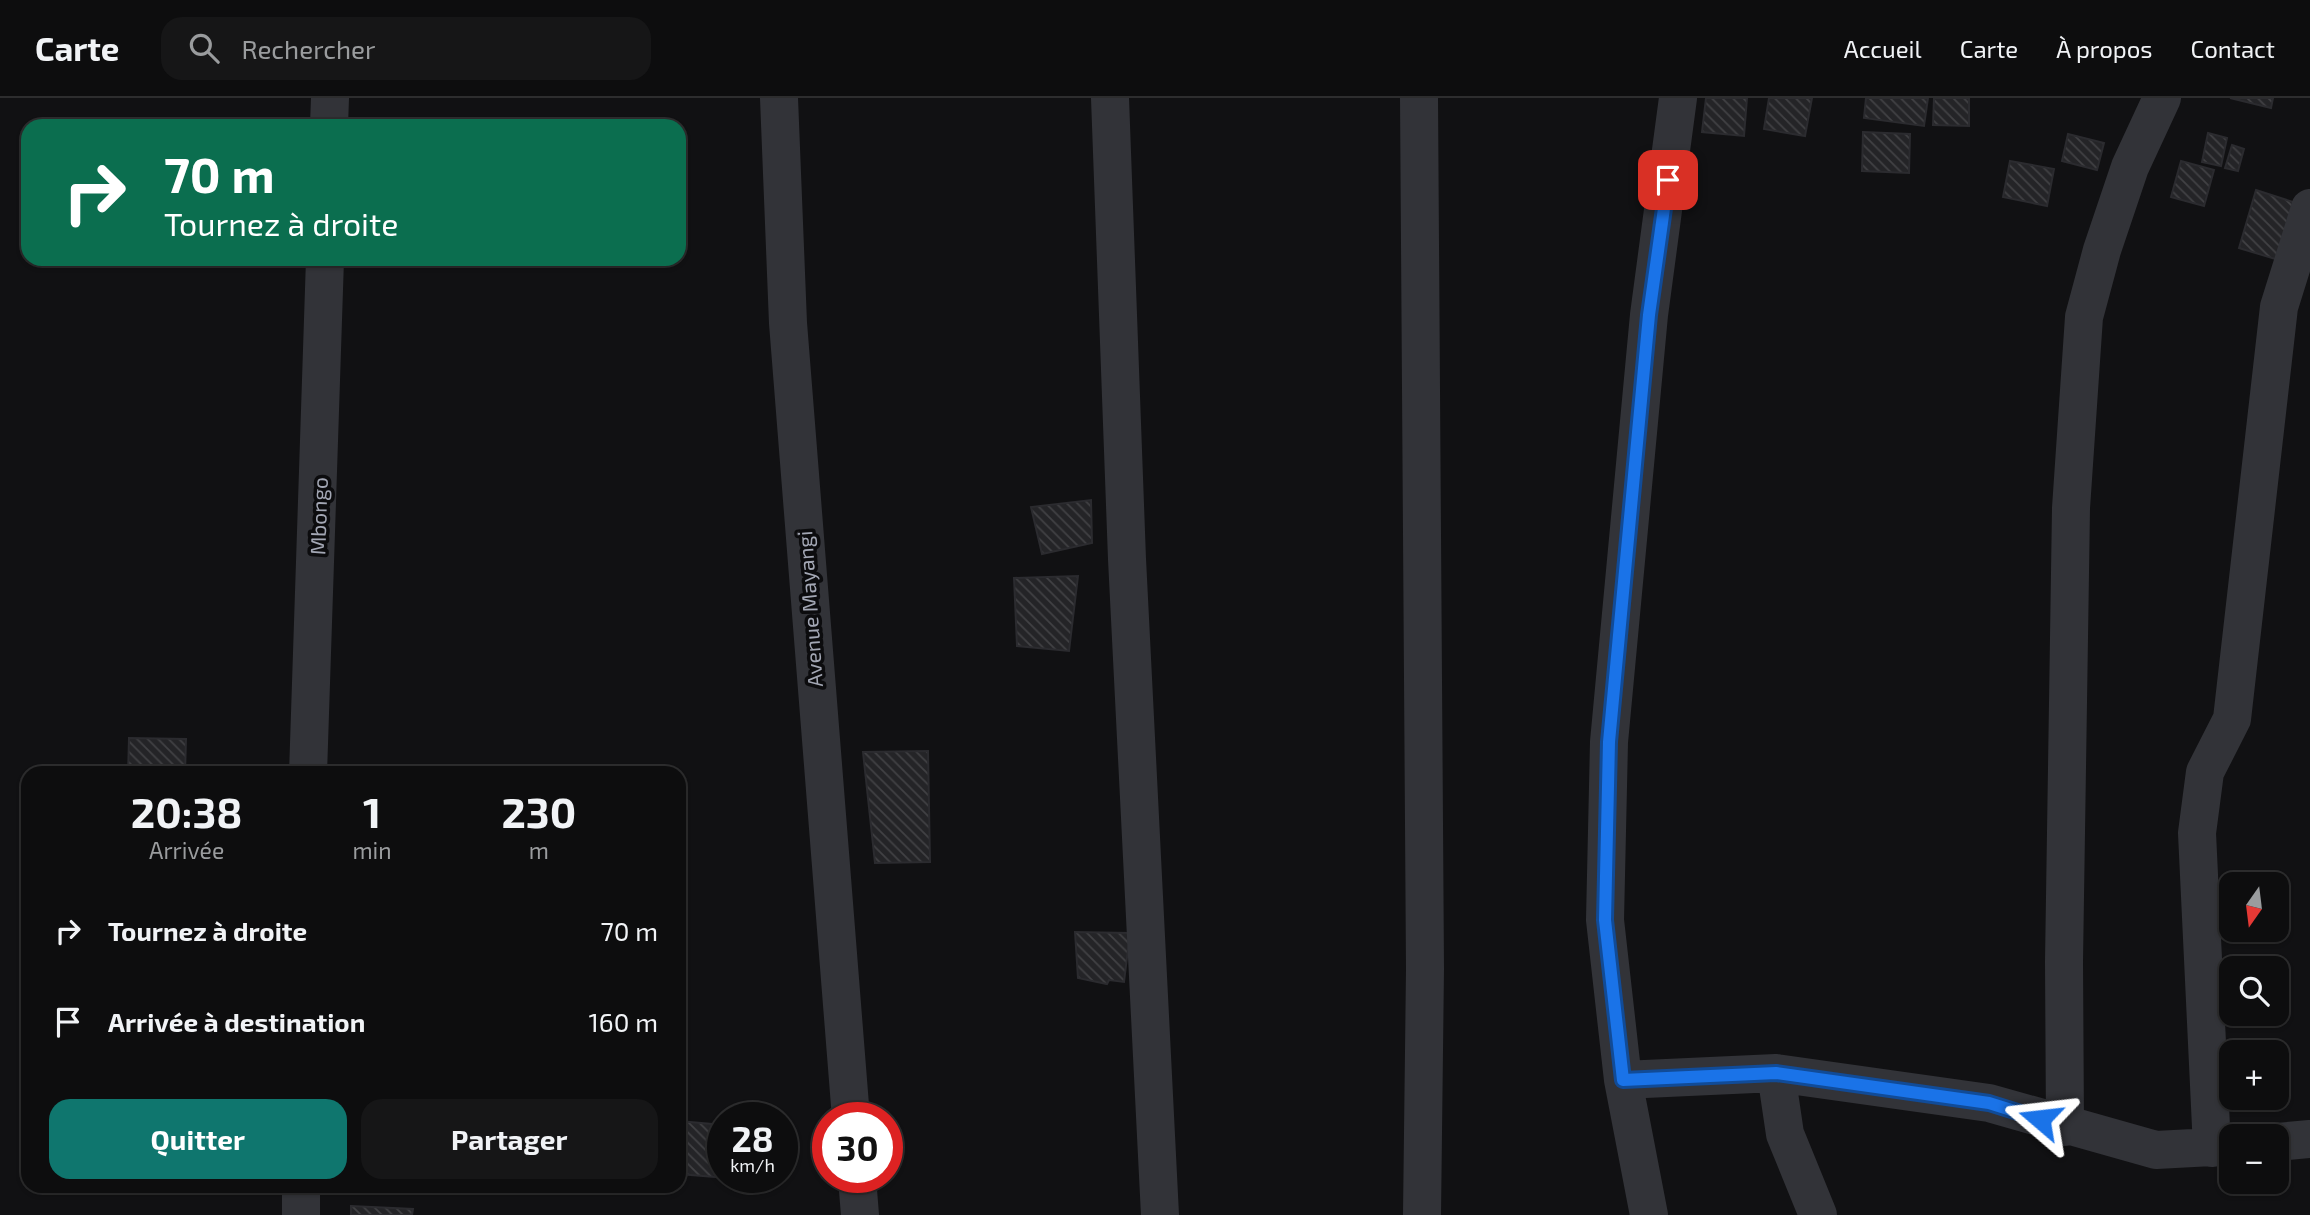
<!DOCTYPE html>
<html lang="fr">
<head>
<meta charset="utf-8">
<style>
  body { margin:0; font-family:"Exo 2",sans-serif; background:#161617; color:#f1f3f6; height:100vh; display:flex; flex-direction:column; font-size:26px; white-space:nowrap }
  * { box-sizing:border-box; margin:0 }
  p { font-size:23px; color:#9a9c9e }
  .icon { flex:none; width:38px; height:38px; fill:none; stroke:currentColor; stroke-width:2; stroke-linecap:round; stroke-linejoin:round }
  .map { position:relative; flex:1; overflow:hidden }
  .sheet { position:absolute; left:21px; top:668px; width:665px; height:427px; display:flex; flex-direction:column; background:#0d0d0e; border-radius:21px; box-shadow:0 2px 5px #0004,0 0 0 2px #2d2d2e }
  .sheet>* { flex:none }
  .hud { position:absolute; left:21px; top:21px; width:665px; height:147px; border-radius:21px; box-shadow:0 2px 5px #0004,0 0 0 2px #2d2d2e; background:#0b6e4f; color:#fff; overflow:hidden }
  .needle { width:46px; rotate:194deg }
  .tools { position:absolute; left:2219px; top:774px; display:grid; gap:14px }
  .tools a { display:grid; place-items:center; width:70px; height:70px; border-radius:14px; background:#0d0d0e; box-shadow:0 2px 5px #0004,0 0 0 2px #2d2d2e; font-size:35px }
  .speed { position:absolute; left:707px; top:1004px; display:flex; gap:14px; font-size:35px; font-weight:700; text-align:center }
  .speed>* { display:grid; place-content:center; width:91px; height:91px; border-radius:50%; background:#0d0d0e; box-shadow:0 2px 5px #0004,0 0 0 2px #2d2d2e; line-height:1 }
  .speed small { font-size:18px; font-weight:400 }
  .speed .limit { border:10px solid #d22; background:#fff; color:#111 }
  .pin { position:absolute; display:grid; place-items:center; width:60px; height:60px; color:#fff; margin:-30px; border-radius:14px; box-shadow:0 4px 10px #0006 }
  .me { position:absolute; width:77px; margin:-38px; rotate:287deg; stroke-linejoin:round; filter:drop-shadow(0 0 5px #0008) }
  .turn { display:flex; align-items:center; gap:24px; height:147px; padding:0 28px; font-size:32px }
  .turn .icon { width:91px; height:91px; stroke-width:2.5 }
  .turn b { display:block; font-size:49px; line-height:60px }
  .eta { display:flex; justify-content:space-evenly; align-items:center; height:119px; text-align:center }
  .eta b { font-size:42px; font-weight:700; line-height:49px }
  .primary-button { display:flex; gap:14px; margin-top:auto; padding:14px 28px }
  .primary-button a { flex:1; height:80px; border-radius:21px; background:#0f766e; color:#fff; font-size:28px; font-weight:700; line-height:80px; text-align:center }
  .primary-button a+a { background:#161617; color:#f1f3f6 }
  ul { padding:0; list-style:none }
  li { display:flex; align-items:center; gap:21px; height:91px; padding:0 28px }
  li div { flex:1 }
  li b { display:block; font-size:26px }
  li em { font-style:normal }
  header { display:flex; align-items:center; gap:42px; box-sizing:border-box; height:98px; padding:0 35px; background:#0d0d0e; border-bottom:2px solid #2d2d2e }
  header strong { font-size:33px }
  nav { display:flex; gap:38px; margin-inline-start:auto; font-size:24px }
  .search { width:490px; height:63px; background:#161617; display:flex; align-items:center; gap:18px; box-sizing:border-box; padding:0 24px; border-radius:21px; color:#9a9c9e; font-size:26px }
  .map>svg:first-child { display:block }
  .building { fill:url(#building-back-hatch); stroke:#2b2b2f; stroke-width:2 }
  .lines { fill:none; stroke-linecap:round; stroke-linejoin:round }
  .minor { stroke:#323338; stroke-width:38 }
  .route-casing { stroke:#114b97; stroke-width:18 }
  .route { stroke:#1a73e8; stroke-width:12 }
  .labels { text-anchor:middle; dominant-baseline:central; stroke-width:7; stroke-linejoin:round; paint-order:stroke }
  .street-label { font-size:21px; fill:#a3a7b4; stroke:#0c0c0e }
</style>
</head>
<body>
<header>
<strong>Carte</strong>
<div class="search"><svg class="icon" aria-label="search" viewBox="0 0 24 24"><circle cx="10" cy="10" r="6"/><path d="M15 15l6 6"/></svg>Rechercher</div>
<nav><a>Accueil</a><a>Carte</a><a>À propos</a><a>Contact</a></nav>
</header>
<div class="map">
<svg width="2310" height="1117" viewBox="0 0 2310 1117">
  <defs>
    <pattern id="building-back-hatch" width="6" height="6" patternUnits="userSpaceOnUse" patternTransform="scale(1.75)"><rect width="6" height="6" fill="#242427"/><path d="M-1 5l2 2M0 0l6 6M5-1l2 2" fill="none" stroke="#414144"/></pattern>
  </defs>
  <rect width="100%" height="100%" fill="#111113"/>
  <path class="building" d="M1706 0H1747L1744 38 1702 34Z
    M1769 0H1812L1805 38 1764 31Z
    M1866 0H1928L1924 28 1864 20Z
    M1934 0H1969V28L1933 27Z
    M2230 0H2273L2271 10Z
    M1863 34 1910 36 1909 75 1862 73Z
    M2208 35 2227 40 2221 68 2202 64Z
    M2068 36 2104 45 2097 72 2062 63Z
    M2232 47 2244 51 2238 73 2225 70Z
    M2010 63 2054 71 2047 108 2003 99Z
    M2181 63 2214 72 2204 108 2171 99Z
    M2256 92 2299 106 2282 163 2239 150Z
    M1091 402 1092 445 1042 456 1031 409Z
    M1078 478 1069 553 1017 548 1014 480Z
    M129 640 186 641 185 676H128Z
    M928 653 930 764 875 765 863 654Z
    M1075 834 1130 835 1124 884 1109 882 1107 886 1078 880Z
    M679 1023 723 1027V1080L740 1081 679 1076Z
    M351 1108 413 1111 412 1117H351Z"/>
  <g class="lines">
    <path class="minor" d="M779 0 788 225 851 1020
      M1110 0 1127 461 1160 1117
      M1419 0 1425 871 1422 1117
      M329 28 330 0
      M308 676 325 161
      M1776 975 1785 1036 1818 1117
      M1623 982 1776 975 1989 1005 2156 1052 2231 1048
      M2065 1029 2064 864 2071 410 2084 219 2102 152 2130 69 2162 0
      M2277 1044 2310 1041
      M2212 1050 2197 735 2205 674 2232 621 2279 209 2310 110
      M857 1080 860 1117
      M301 1088V1117
      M1649 1117 1623 982 1605 822 1609 644 1649 217 1678 0"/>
  </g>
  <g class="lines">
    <defs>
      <path id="route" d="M1668 82 1649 217 1609 644 1605 822 1623 982 1776 975 1989 1005 2040 1021"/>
    </defs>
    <use href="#route" class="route-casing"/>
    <use href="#route" class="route"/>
  </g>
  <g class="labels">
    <g class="street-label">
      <text transform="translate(318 418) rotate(-88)">Mbongo</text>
      <text transform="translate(809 511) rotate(-94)">Avenue Mayangi</text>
    </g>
  </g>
</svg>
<div class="tools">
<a><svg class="needle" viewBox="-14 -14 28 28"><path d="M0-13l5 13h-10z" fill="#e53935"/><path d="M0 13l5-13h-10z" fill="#9a9c9e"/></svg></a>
<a><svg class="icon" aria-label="search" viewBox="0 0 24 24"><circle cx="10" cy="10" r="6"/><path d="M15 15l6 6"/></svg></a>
<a>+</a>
<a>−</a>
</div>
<div class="speed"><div>28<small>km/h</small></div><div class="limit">30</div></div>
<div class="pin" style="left:1668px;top:82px;background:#d93025"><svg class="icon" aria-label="arrive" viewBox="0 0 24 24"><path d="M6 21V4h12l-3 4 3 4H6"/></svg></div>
<svg class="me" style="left:2040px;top:1021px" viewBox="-20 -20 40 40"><path d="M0-17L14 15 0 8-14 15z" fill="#1a73e8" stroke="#fff" stroke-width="4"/></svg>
<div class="hud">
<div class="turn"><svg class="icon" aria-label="right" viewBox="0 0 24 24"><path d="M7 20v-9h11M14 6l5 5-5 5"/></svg><div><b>70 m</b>Tournez à droite</div></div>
</div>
<section class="sheet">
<div class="eta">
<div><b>20:38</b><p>Arrivée</p></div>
<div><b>1</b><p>min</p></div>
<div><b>230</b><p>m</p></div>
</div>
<ul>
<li><svg class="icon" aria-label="right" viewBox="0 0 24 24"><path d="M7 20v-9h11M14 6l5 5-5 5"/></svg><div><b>Tournez à droite</b></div><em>70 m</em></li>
<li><svg class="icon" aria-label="arrive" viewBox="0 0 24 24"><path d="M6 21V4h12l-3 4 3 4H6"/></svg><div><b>Arrivée à destination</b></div><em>160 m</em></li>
</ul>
<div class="primary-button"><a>Quitter</a><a>Partager</a></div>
</section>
</div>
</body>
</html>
